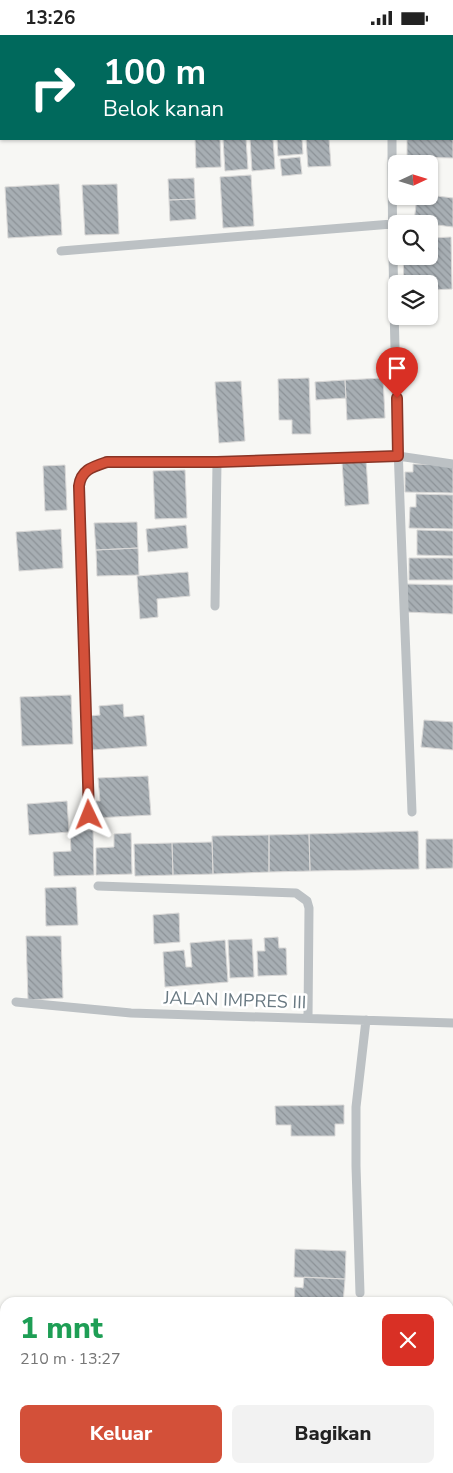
<!DOCTYPE html>
<html lang="id">
<head>
<meta charset="utf-8">
<style>
  body { margin:0; font-family:"Nunito Sans",sans-serif; background:#f2f2f2; color:#222; height:100vh; display:flex; flex-direction:column; font-size:19px; white-space:nowrap }
  * { box-sizing:border-box; margin:0 }
  p { font-size:16px; color:#767676 }
  .icon { flex:none; width:28px; height:28px; fill:none; stroke:currentColor; stroke-width:2; stroke-linecap:round; stroke-linejoin:round }
  .map { position:relative; flex:1; overflow:hidden }
  .panel { position:absolute; left:0px; top:1262px; width:454px; height:176px; display:flex; flex-direction:column; background:#fff; border-radius:15px 15px 0 0; box-shadow:0 1px 4px #0004 }
  .panel>* { flex:none }
  .hud { position:absolute; left:0px; top:0px; width:454px; height:105px; box-shadow:0 1px 4px #0004; background:#00695c; color:#fff; overflow:hidden }
  .needle { width:32px; rotate:86deg }
  .buttons { position:absolute; left:388px; top:120px; display:grid; gap:10px }
  .buttons a { display:grid; place-items:center; width:50px; height:50px; border-radius:8px; background:#fff; box-shadow:0 1px 4px #0004; font-size:25px }
  .pin { position:absolute; display:grid; place-items:center; width:42px; height:42px; color:#fff; margin:-51px -21px; border-radius:50% 50% 50% 0; rotate:-45deg; box-shadow:0 0 5px #0007 }
  .pin .icon { rotate:45deg }
  .me { position:absolute; width:55px; margin:-28px; rotate:358deg; stroke-linejoin:round; filter:drop-shadow(0 0 4px #0008) }
  .turn { display:flex; align-items:center; gap:18px; height:105px; padding:0 20px; font-size:22px }
  .turn .icon { width:65px; height:65px; stroke-width:2.5 }
  .turn b { display:block; font-size:35px; line-height:42px }
  .round { display:grid; place-items:center; flex:none; width:52px; height:52px; border-radius:8px; background:#f2f2f2 }
  .summary { display:flex; align-items:center; justify-content:space-between; height:85px; padding:0 20px }
  h1 { font-size:30px; font-weight:800; line-height:38px; color:#1e9e55 }
  .cta { display:flex; gap:10px; margin-top:auto; padding:10px 20px }
  .cta a { flex:1; height:58px; border-radius:8px; background:#d35039; color:#fff; font-size:20px; font-weight:800; line-height:58px; text-align:center }
  .cta a+a { background:#f2f2f2; color:#222 }
  .status { display:flex; justify-content:space-between; align-items:center; height:35px; padding:0 25px; background:#fff; direction:ltr }
  .status svg { height:14px; fill:currentColor }
  .map>svg:first-child { display:block }
  .building { fill:url(#building-back-hatch); stroke:#d9d8d7 }
  .lines { fill:none; stroke-linecap:round; stroke-linejoin:round }
  .minor { stroke:#bcc1c4; stroke-width:9 }
  .route-casing { stroke:#893425; stroke-width:12 }
  .route { stroke:#d35039; stroke-width:9 }
  .labels { text-anchor:middle; dominant-baseline:central; stroke-width:5; stroke-linejoin:round; paint-order:stroke }
  .street-label { font-size:18px; fill:#697982; stroke:#fff }
</style>
</head>
<body>
<div class="status"><b>13:26</b><svg viewBox="0 0 49 12"><path d="M0 12V9h3v3zM5 12V6h3v6zM10 12V3h3v9zM15 12V0h3v12zM26 1h20v11H26zM47 4h2v5h-2z"/></svg></div>
<div class="map">
<svg width="453" height="1438" viewBox="0 0 453 1438">
  <defs>
    <pattern id="building-back-hatch" width="6" height="6" patternUnits="userSpaceOnUse" patternTransform="scale(1.25)"><rect width="6" height="6" fill="#a7aeb3"/><path d="M-1 5l2 2M0 0l6 6M5-1l2 2" fill="none" stroke="#8c9297"/></pattern>
  </defs>
  <rect width="100%" height="100%" fill="#f7f7f4"/>
  <path class="building" d="M453 94V123L407 122V104H452Z
    M195 104H220L221 132 196 133Z
    M223 104H246L248 134 225 136Z
    M250 104H273L275 134 252 136Z
    M277 104H302L303 119 278 121Z
    M306 104H329L331 131 308 132Z
    M300 122 302 139 282 141 280 124Z
    M251 140 254 191 223 193 220 142Z
    M194 143 195 164 169 165 168 144Z
    M59 149 62 200 8 203 5 152Z
    M117 149 119 199 85 200 82 150Z
    M429 160 453 163V192L414 187 417 161H429Z
    M195 164 196 184 170 186 169 165Z
    M451 202 452 254 429 255V249H404L403 221H429V203Z
    M309 343 311 399H292V385H279L278 344Z
    M383 343 385 383 347 385 345 345Z
    M345 345 346 363 316 365 315 347Z
    M241 346 245 406 219 408 215 347Z
    M366 425 369 469 345 471 342 427Z
    M413 429 453 430V458L405 457V437H413Z
    M65 430 67 475 45 476 43 431Z
    M185 435 187 483 155 484 153 436Z
    M416 459 453 460V494L409 493 410 472H416Z
    M137 487 138 513 96 515 94 488Z
    M186 490 188 513 148 517 146 494Z
    M61 494 63 533 19 536 16 497Z
    M417 495 453 496V521L417 520Z
    M138 513 139 540 97 541 96 515Z
    M409 523H453V545H409Z
    M188 537 190 561 157 564 158 582 140 584 137 541Z
    M407 549 453 550V579L406 577Z
    M71 660 73 709 22 711 20 662Z
    M123 669 124 682 144 680 147 711 91 715 88 681 100 680 99 671Z
    M424 685 453 687V715L421 712Z
    M148 741 151 780 95 783 94 766H100L98 743Z
    M67 766 69 797 29 800 27 769Z
    M70 795H93L94 840 54 841 53 817 71 816Z
    M418 796 419 834 310 836 309 799Z
    M131 798 132 839 96 840V813L114 812V799Z
    M309 799 310 836 269 837V800Z
    M269 800V837L213 839 212 801Z
    M426 804H453V833L426 834Z
    M212 807 213 839 173 840 172 808Z
    M172 808 173 840 135 841 134 809Z
    M76 852 78 890 46 891 45 853Z
    M179 878 180 907 154 909 153 880Z
    M26 901H61L63 963 28 965Z
    M278 902 279 913H286L287 940 258 941 257 916H265L264 903Z
    M252 904 254 942 230 943 228 905Z
    M225 905 228 947 165 952 163 917 184 915 186 932H192L190 908Z
    M344 1070V1089H335V1101H291V1090H276L275 1071Z
    M295 1214 346 1216 345 1244 294 1242Z
    M304 1242 345 1244 343 1268H294L295 1252 303 1253Z"/>
  <g class="lines">
    <path class="minor" d="M390 0V1
      M452 42H453
      M392 104C392 328 404 553 412 777
      M61 216 392 189
      M215 571 217 427
      M89 779 79 451 80 444 84 438 93 432 107 427H217L398 421 453 429
      M98 851 296 858 307 866 309 873 308 983
      M16 967 131 978 453 988
      M360 1258 356 1131V1072L366 985"/>
  </g>
  <g class="lines">
    <defs>
      <path id="route" d="M89 780 79 451C81 435 92 432 107 427H217L398 421 397 363"/>
    </defs>
    <use href="#route" class="route-casing"/>
    <use href="#route" class="route"/>
  </g>
  <g class="labels">
    <g class="street-label">
      <text transform="translate(235 965) rotate(2)">JALAN IMPRES III</text>
    </g>
  </g>
</svg>
<div class="buttons">
<a><svg class="needle" viewBox="-14 -14 28 28"><path d="M0-13l5 13h-10z" fill="#e53935"/><path d="M0 13l5-13h-10z" fill="#767676"/></svg></a>
<a><svg class="icon" aria-label="search" viewBox="0 0 24 24"><circle cx="10" cy="10" r="6"/><path d="M15 15l6 6"/></svg></a>
<a><svg class="icon" aria-label="layers" viewBox="0 0 24 24"><path d="M12 4l9 5-9 5-9-5zM3 14l9 5 9-5"/></svg></a>
</div>
<div class="pin" style="left:397px;top:363px;background:#d93025"><svg class="icon" aria-label="arrive" viewBox="0 0 24 24"><path d="M6 21V4h12l-3 4 3 4H6"/></svg></div>
<svg class="me" style="left:89px;top:780px" viewBox="-20 -20 40 40"><path d="M0-17L14 15 0 8-14 15z" fill="#d35039" stroke="#fff" stroke-width="4"/></svg>
<div class="hud">
<div class="turn"><svg class="icon" aria-label="right" viewBox="0 0 24 24"><path d="M7 20v-9h11M14 6l5 5-5 5"/></svg><div><b>100 m</b>Belok kanan</div></div>
</div>
<section class="panel">
<div class="summary"><div><h1>1 mnt</h1><p>210 m · 13:27</p></div><a class="round" style="background:#d93025;color:#fff"><svg class="icon" aria-label="close" viewBox="0 0 24 24"><path d="M6 6l12 12M18 6L6 18"/></svg></a></div>
<div class="cta"><a>Keluar</a><a>Bagikan</a></div>
</section>
</div>
</body>
</html>
